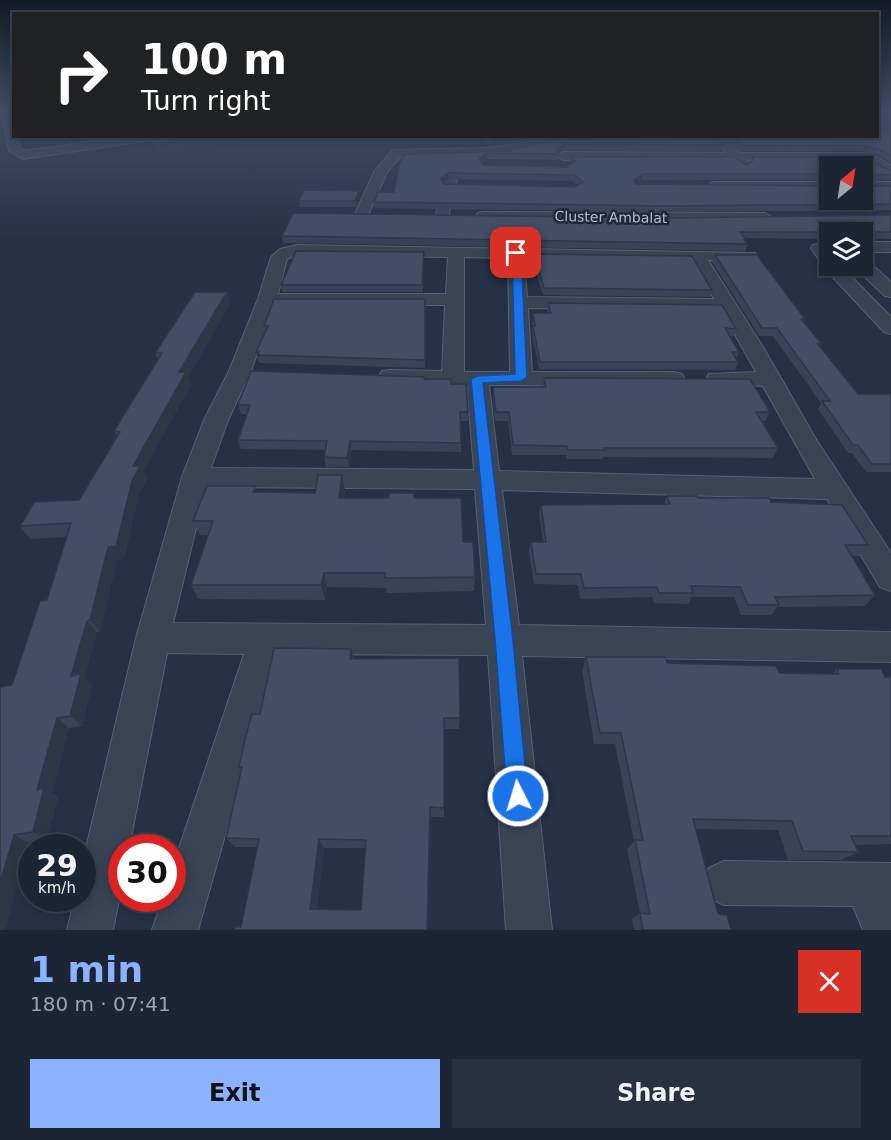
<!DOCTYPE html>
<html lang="en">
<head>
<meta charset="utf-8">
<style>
  body { margin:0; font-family:"DejaVu Sans",sans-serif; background:#293140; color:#f1f3f6; height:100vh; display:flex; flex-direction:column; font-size:22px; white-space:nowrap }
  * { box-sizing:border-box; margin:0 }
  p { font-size:20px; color:#a0a5ac }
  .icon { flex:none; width:33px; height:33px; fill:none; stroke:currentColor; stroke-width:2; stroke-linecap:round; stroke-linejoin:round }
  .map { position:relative; height:930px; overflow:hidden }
  .sheet { display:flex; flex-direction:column; background:#1c2534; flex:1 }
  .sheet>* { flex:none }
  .hud { position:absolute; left:12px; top:12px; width:867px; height:126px; border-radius:0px; box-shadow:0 3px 15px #0003,0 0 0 2px #3a424f; background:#202124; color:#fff; overflow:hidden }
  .needle { width:39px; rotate:30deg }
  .buttons { position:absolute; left:819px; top:156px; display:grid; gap:12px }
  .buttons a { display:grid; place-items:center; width:54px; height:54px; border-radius:0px; background:#1c2534; box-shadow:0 3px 15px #0003,0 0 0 2px #3a424f; font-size:30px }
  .speed { position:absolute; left:18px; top:834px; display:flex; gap:12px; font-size:30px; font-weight:700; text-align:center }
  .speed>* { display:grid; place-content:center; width:78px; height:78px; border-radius:50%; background:#1c2534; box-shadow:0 3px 15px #0003,0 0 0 2px #3a424f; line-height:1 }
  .speed small { font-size:15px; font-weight:400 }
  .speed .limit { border:9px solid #d22; background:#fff; color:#111 }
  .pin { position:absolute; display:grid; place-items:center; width:51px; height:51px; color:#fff; margin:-26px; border-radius:12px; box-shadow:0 3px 9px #0006 }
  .me { position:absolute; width:66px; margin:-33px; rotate:355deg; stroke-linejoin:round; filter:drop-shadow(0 0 4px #0008) }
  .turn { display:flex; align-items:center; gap:21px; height:126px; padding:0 30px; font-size:27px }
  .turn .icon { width:78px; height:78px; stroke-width:2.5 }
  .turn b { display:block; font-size:42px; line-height:51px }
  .round { display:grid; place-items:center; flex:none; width:63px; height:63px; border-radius:0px; background:#293140 }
  .headline { display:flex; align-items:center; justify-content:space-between; height:102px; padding:0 30px }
  h1 { font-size:36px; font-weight:800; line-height:45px; color:#8cb3ff }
  .primary-button { display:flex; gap:12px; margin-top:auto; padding:12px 30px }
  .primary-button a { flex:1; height:69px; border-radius:0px; background:#8cb3ff; color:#111; font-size:24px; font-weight:800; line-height:69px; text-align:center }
  .primary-button a+a { background:#293140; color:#f1f3f6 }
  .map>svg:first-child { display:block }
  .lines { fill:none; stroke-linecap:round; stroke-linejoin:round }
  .street-casing { stroke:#586172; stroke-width:2 }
  .street { fill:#394455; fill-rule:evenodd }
  .wall { fill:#384358; fill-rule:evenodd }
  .shaded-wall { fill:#2e3747 }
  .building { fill:#414e66; stroke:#2e3747; stroke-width:1.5; fill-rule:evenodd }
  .route { fill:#1a73e8; stroke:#114b97; stroke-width:1.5 }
  .labels { text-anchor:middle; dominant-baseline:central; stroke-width:5; stroke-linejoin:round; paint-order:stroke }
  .far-street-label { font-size:14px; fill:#b7bfce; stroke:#1e283b }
</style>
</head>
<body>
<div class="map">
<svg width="891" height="930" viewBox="0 0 891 930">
  <rect width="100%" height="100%" fill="#253146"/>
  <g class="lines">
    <defs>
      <path id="street" d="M9 122 14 124V136H17L20 149 25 151 129 136H162L157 139 23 159 9 151 4 125Z
        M878 125 891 126V132L878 131Z
        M550 136H568C545 153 490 156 462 156L448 218H438L436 215 450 156 400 157 387 172 367 217H357L355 214 374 172 393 150 486 148 537 141Z
        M711 136H723L740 153H862L877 157 891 166V176L862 161 747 160 750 164 744 168 733 160H563L557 156 563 152 726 153Z
        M713 182H830V190L708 189 706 186Z
        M862 182H891V190H862Z
        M483 212 765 213 772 217 765 221 478 219 476 216 478 213Z
        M830 241V266H841L891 317V334L884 332 826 270 811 248 813 245Z
        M862 242H891V252H862Z
        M297 245 755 253 757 256 749 261 708 260 763 347 817 441 891 553V591L880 587 827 499 502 490 519 625 891 632V662L522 656 552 930H506L488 655 277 654 198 930H152L163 898H172V869L244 654 167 653 129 848H122V885L113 930H67L75 898H82V865L136 638 182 477 204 420 229 371 258 299 271 257 280 249ZM297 255 448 257 446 294H278L287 259ZM464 257 508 258 510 372H464ZM524 258 691 260 714 299 527 297ZM274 305H445L442 371 390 370 382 371 379 376 382 381 390 382 467 385 474 470 211 468 228 420 251 371ZM528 308 721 310 756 372 709 374 706 379 709 384 763 386 815 479 499 471 489 385 674 386 682 384 685 379 682 374 674 372H532ZM206 487 475 489 486 625 173 623Z
        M862 260 868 261 891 282V297L885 296 856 269 854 266H862Z
        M724 861 891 863V930H863L853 906 724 905 709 898 702 883 709 868Z"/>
    </defs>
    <use href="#street" class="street-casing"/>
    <use href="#street" class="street"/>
  </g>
  <path class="wall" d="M878 111H891V128L879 123V127L891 133V163L878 155 863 151H741L726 136H878Z
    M149 136H274L156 153Z
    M485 136H543L536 139 491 145 485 142Z
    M563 136H715L723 145 721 151 563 150 558 153 559 154 558 160 487 159 482 163 483 165 567 167 571 163 570 162 571 157H734L746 165 752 161 753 157 864 158 891 171V180H863V184L865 186H891V210L663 212 374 208V202L378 192H394L399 165 405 154 509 151V150L555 140ZM830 166H862V200H830V186L636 184 642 180H830ZM449 179 573 181 578 185 574 187 444 184 443 183Z
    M360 197 356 207H300L299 201Z
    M891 215V239H862V232H830V239L745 238 746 240V242L748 244 745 251 283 243 282 236 665 218Z
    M534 254 712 290 710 297 543 295 533 260Z
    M715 255 805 319 803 322 822 344 820 346 858 394H891V472H866L852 453H848L818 409 821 403 773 336H759L712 262Z
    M424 259 423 292H282L281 285Z
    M227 292 230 304 188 377 191 385 143 471 147 479 139 494 124 559 117 560 100 632H97L84 678 92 685 82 726 69 728 52 793 58 797 47 840 29 843 5 930H0L12 685 47 600 67 537 30 539 20 526 79 500 117 437 114 431 158 359 155 353Z
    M425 300V368L260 363 258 360 256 352 265 331 264 326Z
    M548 303 736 329 733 336H729L739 352 736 359 738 362 735 370 539 369 532 333 533 313H548L547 310Z
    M544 378 770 412 765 421H762L778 448 773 458 603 457 602 459H567L566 455H512L508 421H495L493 396V387H543Z
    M424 379 451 384 468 412V421H461V452L351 450 349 467H326L324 457 326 450 241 449 238 440 247 414H241L238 405Z
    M345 490 344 498H415L463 542 475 577 474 591 387 593 386 588 327 587 325 600 198 599 191 585 208 535H200L193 521 258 492 315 493Z
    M667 496 698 498 771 502 868 545 859 556H852L875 595 865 606 777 607 771 615H741L734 597H692L688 604 654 603 652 597 580 599 578 585 534 584 529 552 531 542H543L539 515 541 505 664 504Z
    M351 649 354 659 460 718 459 729H444V817H431L428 930 241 927 258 847H235L226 838 241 770 239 767 260 714ZM324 848H366L361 910 317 909Z
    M586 657 667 663 779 673 832 674 837 669 885 677H891V844L855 845 858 852 841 860H788L778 830 695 829 718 914 731 930H634L632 919 640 913 627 849 634 841 615 744H594L582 670Z"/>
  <path class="shaded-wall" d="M0 130 4 138 6 147 0 148Z
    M207 136H274L156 153 153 144Z
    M516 136H543L536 139 491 145V140Z
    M564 144 563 150 556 154V150Z
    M487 153V159L479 165V159Z
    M449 173V179L440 184V179Z
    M643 174 642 180 633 185 634 180Z
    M359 191 360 197 356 207 355 201Z
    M227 292 230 304 188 377 191 385 143 471 147 479 139 494 124 559 117 560 100 632 90 620 108 547 133 466 179 372Z
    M350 441 351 450 349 467 347 458Z
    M342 475 345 490 342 513 339 498Z
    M324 573 327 587 325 600 321 585Z
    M87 621 97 632 84 678 92 685 82 726 70 716 71 676Z
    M351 649 354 662 350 659Z
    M57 718 69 728 52 793 58 797 47 840 33 832 37 790Z
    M430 807 431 817 428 930H427Z
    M14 835 29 843 5 930H0V883Z
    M319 839 324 848 316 915 310 909Z"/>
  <path class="building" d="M878 111H891V122L879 117V127L891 133V156L881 150 865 146 743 145 733 136H878Z
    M149 136H207L153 144Z
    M485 136H516L491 140Z
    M563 136H715L723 145 564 144 556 150 559 154 487 153 479 159 483 165 567 167 575 161 571 157H734L746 165 753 160V157L864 158 891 171V175L865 174 863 184 865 186H891V204L665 206 374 202 378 192H394L399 165 405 154 512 151 509 150 555 140ZM830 166H862V200H830V186L636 184 634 180 643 174H830ZM449 173 574 175 583 182 574 187 444 184 440 179Z
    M304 190 359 191 355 201H299Z
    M293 213 665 218 891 215V232H740L746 240H744L748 244 282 236Z
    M296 251 424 252 422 285H281Z
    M534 254 692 256 712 290 544 288Z
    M715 255H757L805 319H801L822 344H818L858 394H891V464H872L858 445H853L822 401H830L777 328H762Z
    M195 292H227L179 372H186L133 466H140L132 481 116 546 108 547 90 620 87 621 71 676 81 674 70 716 57 718 37 790 44 788 33 832 14 835 0 883V687L12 685 40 601 47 600 71 523 20 526 34 502 79 500 120 432 114 431 162 353H155Z
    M274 299H422L425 300V360L258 355 259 352H256L268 326H264Z
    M548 303 722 305 736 329 725 328 739 352H732L738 362H540L533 326H535L533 313H551Z
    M251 371 424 377V379H451V384H466L468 412H460L461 443 350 441 347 458 324 457 327 441 238 440 250 405H238Z
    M544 378 750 379 770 412H756L778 448H604L605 450H568L567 446 513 445 509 412H496L493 387H546Z
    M318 475H342L339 498H388L389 493H414V498H461L463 542H473L475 577 385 578V573H324L321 585H191L213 521H193L207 486H255L253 492 315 493Z
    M667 496H697L698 498H769L771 502 842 505 868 545H845L875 595 775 597 779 605H748L740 587 691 586 693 593H659L657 587 584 588 581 574H536L531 542H546L541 505 670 504Z
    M274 648 351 649 350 659 459 658 460 718H444V808L430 807 427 930H234L235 927H241L259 839 226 838 242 767H239L245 739 252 714H260ZM319 839 366 840 361 910 310 909Z
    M586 657H665L667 663 776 666 779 673 839 674 837 669H881L885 677H891V836H851L858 852 803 851 792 821 693 819 718 914 727 915 731 930H643L640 913 650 914 635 840H643L621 733H600Z"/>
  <linearGradient id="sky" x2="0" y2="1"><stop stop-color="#141b26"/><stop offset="0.46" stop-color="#404e68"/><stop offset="1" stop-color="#404e68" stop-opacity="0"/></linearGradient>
  <rect width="891" height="241" fill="url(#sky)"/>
  <path class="route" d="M516 250 521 253 527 377 521 381 483 383 513 640 528 796 525 804 518 807 510 804 507 796 495 640 471 379 477 376 515 374 512 253Z"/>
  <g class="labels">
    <g class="far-street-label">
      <text transform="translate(611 217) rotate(1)">Cluster Ambalat</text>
    </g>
  </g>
</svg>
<div class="buttons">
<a><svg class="needle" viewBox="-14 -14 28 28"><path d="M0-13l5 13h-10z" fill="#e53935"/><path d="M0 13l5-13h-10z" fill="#a0a5ac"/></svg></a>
<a><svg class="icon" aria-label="layers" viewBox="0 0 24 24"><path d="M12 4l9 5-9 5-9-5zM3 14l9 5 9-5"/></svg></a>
</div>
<div class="speed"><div>29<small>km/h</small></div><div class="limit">30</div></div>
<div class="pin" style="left:516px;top:253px;background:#d93025"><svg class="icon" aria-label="arrive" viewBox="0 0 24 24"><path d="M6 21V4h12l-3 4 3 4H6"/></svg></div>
<svg class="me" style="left:518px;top:796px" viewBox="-20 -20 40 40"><circle r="17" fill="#1a73e8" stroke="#fff" stroke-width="3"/><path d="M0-11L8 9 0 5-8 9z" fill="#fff"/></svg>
<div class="hud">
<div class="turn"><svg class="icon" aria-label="right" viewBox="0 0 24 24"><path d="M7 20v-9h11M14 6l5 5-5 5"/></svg><div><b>100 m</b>Turn right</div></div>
</div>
</div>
<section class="sheet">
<div class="headline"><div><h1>1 min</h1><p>180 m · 07:41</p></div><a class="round" style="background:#d93025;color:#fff"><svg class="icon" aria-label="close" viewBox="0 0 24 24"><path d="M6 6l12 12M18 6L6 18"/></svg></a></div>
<div class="primary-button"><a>Exit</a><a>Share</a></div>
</section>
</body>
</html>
